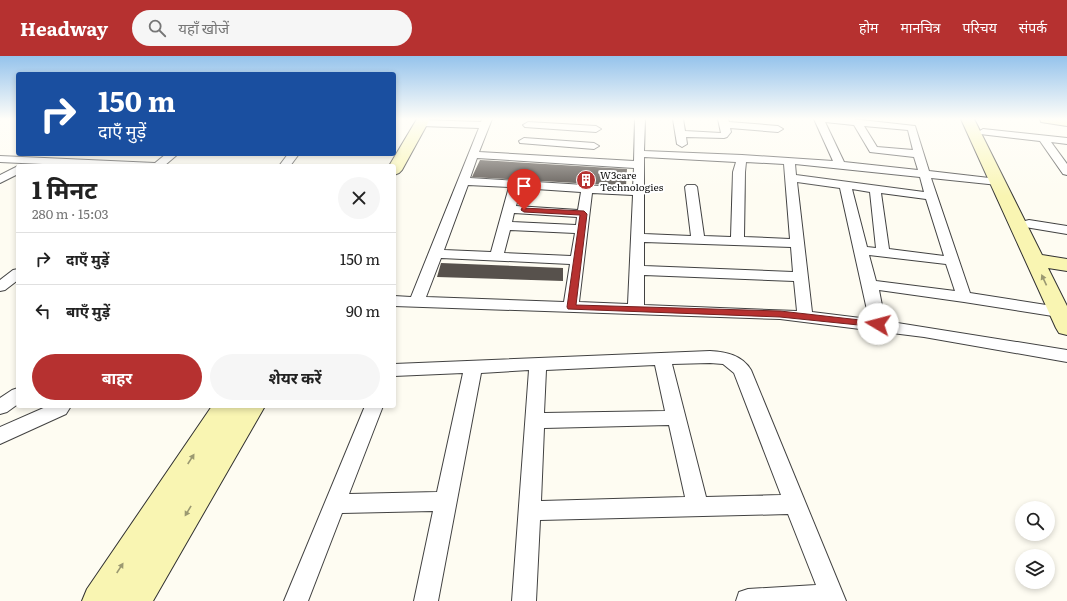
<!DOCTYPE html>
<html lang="hi">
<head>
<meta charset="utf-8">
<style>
  body { margin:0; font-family:Literata,"Noto Sans Devanagari",serif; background:#f6f6f6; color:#222; height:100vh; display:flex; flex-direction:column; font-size:15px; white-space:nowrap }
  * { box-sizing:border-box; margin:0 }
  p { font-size:13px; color:#767676 }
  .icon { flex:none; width:22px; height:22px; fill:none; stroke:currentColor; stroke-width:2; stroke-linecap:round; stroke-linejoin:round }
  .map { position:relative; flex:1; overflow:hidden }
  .drawer { position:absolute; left:16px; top:108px; width:380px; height:244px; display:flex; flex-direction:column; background:#fff; border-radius:4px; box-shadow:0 2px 6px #0003 }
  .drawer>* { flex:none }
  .banner { position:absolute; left:16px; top:16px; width:380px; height:84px; border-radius:4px; box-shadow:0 2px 6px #0003; background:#1a4fa0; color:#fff; overflow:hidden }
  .tools { position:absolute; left:1015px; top:445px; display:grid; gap:8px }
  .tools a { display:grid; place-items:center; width:40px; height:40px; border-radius:50%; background:#fff; box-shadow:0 2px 6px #0003; font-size:20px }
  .pin { position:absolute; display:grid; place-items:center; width:34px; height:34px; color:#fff; margin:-41px -17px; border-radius:50% 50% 50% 0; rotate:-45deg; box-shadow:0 0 4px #0007 }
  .pin .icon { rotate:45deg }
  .me { position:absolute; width:44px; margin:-22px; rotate:278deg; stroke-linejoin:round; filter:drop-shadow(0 0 3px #0008) }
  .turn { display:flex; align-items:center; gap:14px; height:84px; padding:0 16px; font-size:18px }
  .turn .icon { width:52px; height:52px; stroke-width:2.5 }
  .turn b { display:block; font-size:28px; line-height:34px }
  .round { display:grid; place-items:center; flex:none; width:42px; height:42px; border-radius:21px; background:#f6f6f6 }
  .overview { display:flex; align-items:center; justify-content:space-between; height:68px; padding:0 16px }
  h1 { font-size:24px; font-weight:700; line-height:30px }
  .primary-button { display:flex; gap:8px; margin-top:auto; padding:8px 16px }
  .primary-button a { flex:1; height:46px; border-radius:24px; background:#b63130; color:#fff; font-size:16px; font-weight:700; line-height:46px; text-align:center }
  .primary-button a+a { background:#f6f6f6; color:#222 }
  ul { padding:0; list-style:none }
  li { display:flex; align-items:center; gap:12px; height:52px; padding:0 16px; border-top:1px solid #e0e0e0 }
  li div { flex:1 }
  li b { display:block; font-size:15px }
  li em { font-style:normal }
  header { display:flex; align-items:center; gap:24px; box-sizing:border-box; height:56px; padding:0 20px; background:#b63130; color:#fff }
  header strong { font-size:19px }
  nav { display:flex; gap:22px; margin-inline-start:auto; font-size:14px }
  .search { width:280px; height:36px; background:#f6f6f6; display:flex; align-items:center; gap:10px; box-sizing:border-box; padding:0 14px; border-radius:22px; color:#767676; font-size:15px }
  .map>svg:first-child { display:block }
  .building { fill:#57514c }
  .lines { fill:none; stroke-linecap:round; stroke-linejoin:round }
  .street-casing { stroke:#424242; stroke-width:2 }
  .secondary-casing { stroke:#313131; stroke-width:2 }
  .street { fill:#fff; fill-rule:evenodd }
  .secondary { fill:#f9f5b2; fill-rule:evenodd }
  .oneway { fill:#9b9971 }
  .route { fill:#b63130; stroke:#76201f }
  .labels { text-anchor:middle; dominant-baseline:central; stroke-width:4; stroke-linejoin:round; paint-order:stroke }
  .far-poi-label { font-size:10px; fill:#0f0f0f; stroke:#fff; text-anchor:start }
</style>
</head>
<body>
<header>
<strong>Headway</strong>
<div class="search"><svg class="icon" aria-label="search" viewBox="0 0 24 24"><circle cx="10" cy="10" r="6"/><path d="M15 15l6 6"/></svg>यहाँ खोजें</div>
<nav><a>होम</a><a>मानचित्र</a><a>परिचय</a><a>संपर्क</a></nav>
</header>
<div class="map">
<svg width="1067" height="545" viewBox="0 0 1067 545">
  <rect width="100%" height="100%" fill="#fefcf2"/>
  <path class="building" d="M480 104 627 113 626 130 472 121Z
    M441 207 563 212V225L437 221Z"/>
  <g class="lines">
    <defs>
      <path id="street" d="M482 63H492L479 96 634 105 635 63H645L644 95 742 99 833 105 814 63H852L915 70 929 115 998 123 1002 124 1004 126 1002 128 998 129 931 122 970 237 1059 251 1064 253 1067 256 1064 259 1059 261 964 246 879 234 885 265 1067 294V306L924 281 780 263 394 250V240L411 241 479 72 422 70 417 67 422 64 481 66ZM825 66 854 69 870 96 914 101 918 114 844 106ZM864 70 908 74 913 94 877 91ZM644 101 736 106 733 116 731 181 704 180 697 131 695 129H687L685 131 691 180 644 178ZM477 102 634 112 633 132 470 122ZM746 106 784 108 790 183 744 181 745 116ZM795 108 920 121 924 136 796 119ZM797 126 840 132 869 263 812 256ZM468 129 509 131 491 196 444 194ZM521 132 581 136 578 154 516 150ZM852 133 870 136 876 192 867 191ZM592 137 633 139 628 248 579 246ZM881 137 926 143 944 200 889 193ZM514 157 577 161 576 169 512 166ZM510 174 575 177 571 200 504 197ZM644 186 791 191 793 216 644 210ZM869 199 946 208 955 235 876 225ZM441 202 570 208 564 246 426 241ZM644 219 794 225 797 255 644 249Z
        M673 63H683L685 75 721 77 718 63H728L729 66 778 70 783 73 778 76 730 72 731 76 727 81 724 82 686 81 687 88 682 91 677 88Z
        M528 66 596 70 601 73 596 76 525 71 523 69Z
        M983 73 1067 82V88L1051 86 1067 108V119L1063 118 1040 85 980 78 978 76Z
        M524 82 594 87 599 90 594 93 520 87 519 85Z
        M166 98H178L164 110H85L0 106V100L155 107Z
        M288 98H299L290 110H279Z
        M18 110V118L0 127V119Z
        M1029 164 1067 170V178L1025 171 1023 168 1025 165Z
        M18 213V224L5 234 0 235V224L13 214Z
        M710 295C726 296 742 299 751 314L846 545H736L739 536 748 533 816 529 788 458 540 464 536 545H512L529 314 481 317 438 545H414L433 455 342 457 308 545H284L365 350H383L349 438 437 436 463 317 394 320V308ZM710 307 723 308 734 317 781 439 706 441 672 308ZM655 309 665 355 544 357 546 314ZM669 369 685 441 541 445 544 372Z
        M18 332V348L7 356 0 358V342L12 334Z
        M48 350H71L66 358 0 388V371Z"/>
      <path id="secondary" d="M417 63H430L402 114 399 117 394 119V110H389Z
        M961 63H974L1042 199 1067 203V215L1048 212 1067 250V279L1059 277 1056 272Z
        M1040 63H1067V70L1041 66Z
        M212 350H265L153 545H82L87 533Z"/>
    </defs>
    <use href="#street" class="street-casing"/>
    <use href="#secondary" class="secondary-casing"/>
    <use href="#street" class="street"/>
    <use href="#secondary" class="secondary"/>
  </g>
  <defs><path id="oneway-solid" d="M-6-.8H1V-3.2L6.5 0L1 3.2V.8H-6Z"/></defs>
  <g class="oneway">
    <use href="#oneway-solid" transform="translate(1044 224) rotate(-115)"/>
    <use href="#oneway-solid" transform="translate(191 403) rotate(-57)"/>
    <use href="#oneway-solid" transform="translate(188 455) rotate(121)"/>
    <use href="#oneway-solid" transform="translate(120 512) rotate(-57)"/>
  </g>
  <linearGradient id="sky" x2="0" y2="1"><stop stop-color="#95c3ec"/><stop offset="0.45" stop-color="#fffef9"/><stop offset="1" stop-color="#fffef9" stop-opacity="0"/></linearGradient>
  <rect width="1067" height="140" fill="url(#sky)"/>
  <path class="route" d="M522 152 584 155 587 158 576 249 780 255 878 266 883 268 878 271 780 261 568 253 567 251 580 159 524 156 521 154Z"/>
  <defs>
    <symbol id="building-disc" viewBox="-11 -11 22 22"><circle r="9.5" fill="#b63130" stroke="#fff"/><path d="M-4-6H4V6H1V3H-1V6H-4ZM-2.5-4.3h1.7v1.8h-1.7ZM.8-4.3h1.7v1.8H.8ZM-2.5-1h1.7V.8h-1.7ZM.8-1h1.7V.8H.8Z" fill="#fff"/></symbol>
  </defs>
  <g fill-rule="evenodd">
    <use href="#building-disc" x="575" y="113" width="22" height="22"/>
  </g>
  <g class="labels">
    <g class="far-poi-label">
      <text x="600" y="118">W3care<tspan x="600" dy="12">Technologies</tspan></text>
    </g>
  </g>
</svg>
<div class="tools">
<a><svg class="icon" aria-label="search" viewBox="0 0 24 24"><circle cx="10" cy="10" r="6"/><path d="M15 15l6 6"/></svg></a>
<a><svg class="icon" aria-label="layers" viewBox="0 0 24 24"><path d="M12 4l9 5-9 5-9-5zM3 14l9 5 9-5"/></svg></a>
</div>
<div class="pin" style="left:524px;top:154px;background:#d93025"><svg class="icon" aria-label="arrive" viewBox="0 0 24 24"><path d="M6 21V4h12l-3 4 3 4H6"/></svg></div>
<svg class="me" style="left:878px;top:268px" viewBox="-20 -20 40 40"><circle r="19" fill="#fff"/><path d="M0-13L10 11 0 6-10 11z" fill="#b63130"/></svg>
<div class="banner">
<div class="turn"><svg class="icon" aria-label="right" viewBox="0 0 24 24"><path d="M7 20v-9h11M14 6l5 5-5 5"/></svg><div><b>150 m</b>दाएँ मुड़ें</div></div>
</div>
<section class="drawer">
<div class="overview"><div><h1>1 मिनट</h1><p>280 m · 15:03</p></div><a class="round"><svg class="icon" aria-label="close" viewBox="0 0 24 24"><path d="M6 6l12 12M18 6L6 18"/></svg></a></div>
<ul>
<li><svg class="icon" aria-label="right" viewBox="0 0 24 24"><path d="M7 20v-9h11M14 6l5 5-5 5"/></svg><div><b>दाएँ मुड़ें</b></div><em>150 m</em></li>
<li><svg class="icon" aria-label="left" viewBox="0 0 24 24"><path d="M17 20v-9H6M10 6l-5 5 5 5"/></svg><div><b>बाएँ मुड़ें</b></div><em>90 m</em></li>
</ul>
<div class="primary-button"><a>बाहर</a><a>शेयर करें</a></div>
</section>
</div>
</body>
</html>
